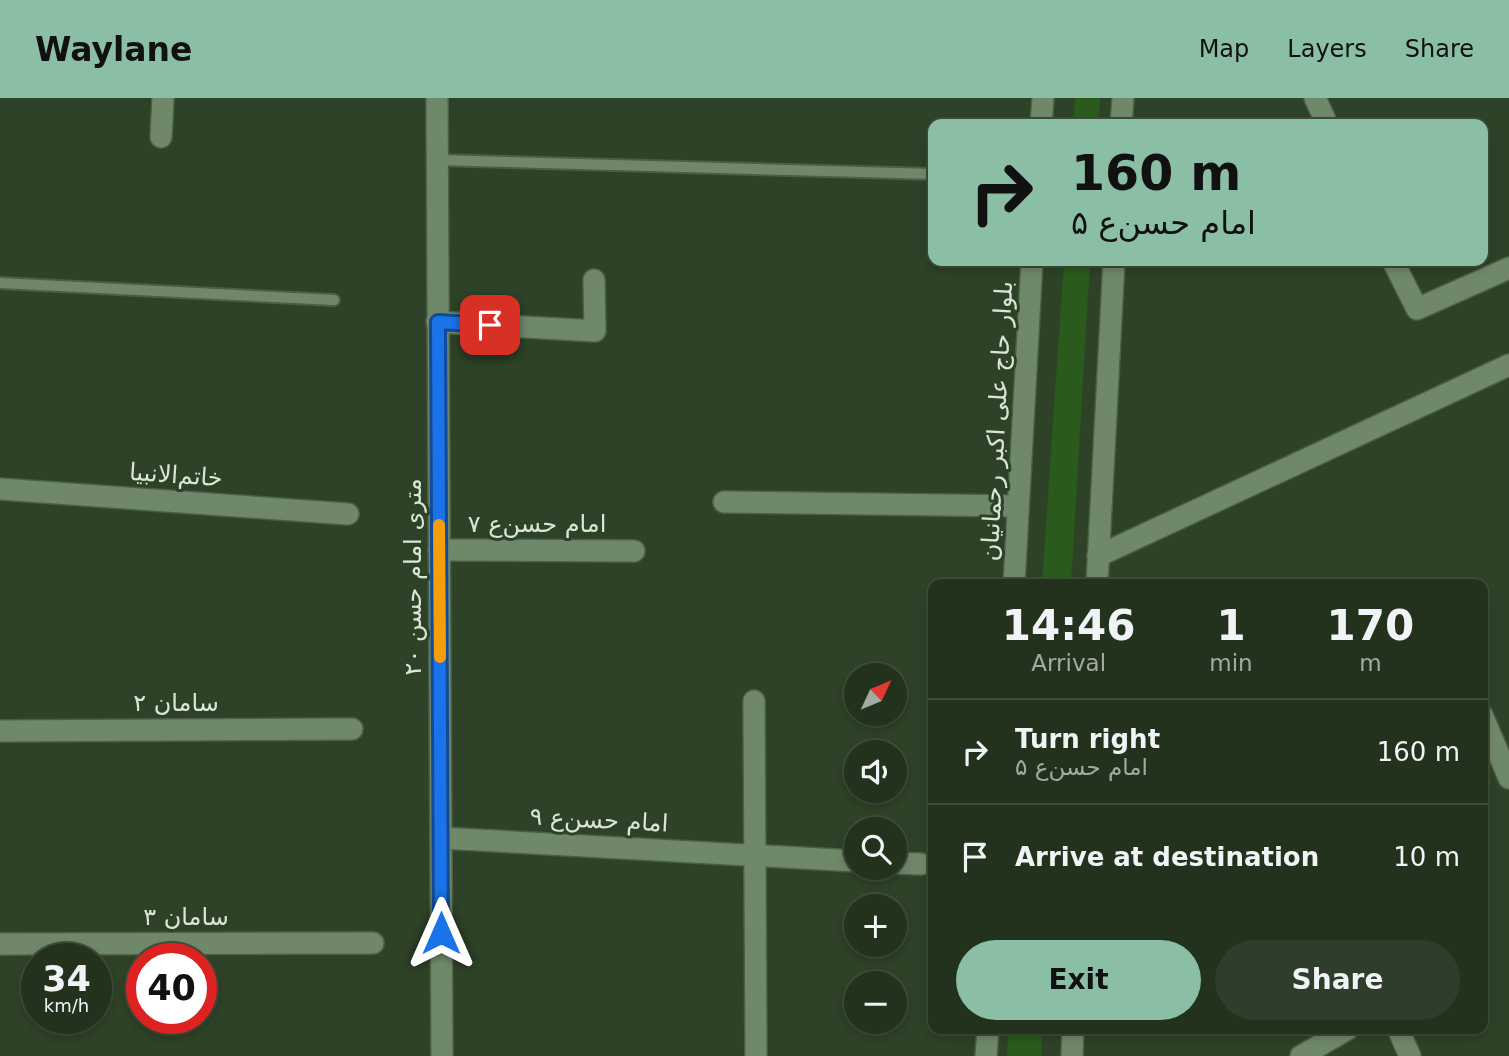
<!DOCTYPE html>
<html lang="en">
<head>
<meta charset="utf-8">
<style>
  body { margin:0; font-family:"DejaVu Sans","Noto Naskh Arabic",sans-serif; background:#2e3e2a; color:#f1f3f6; height:100vh; display:flex; flex-direction:column; font-size:26px; white-space:nowrap }
  * { box-sizing:border-box; margin:0 }
  p { font-size:23px; color:#a2aaa4 }
  .icon { flex:none; width:38px; height:38px; fill:none; stroke:currentColor; stroke-width:2; stroke-linecap:round; stroke-linejoin:round }
  .map { position:relative; flex:1; overflow:hidden }
  .side { position:absolute; left:928px; top:481px; width:560px; height:455px; display:flex; flex-direction:column; background:#22321d; border-radius:14px; box-shadow:0 4px 10px #0003,0 0 0 2px #3f4d3b }
  .side>* { flex:none }
  .banner { position:absolute; left:928px; top:21px; width:560px; height:147px; border-radius:14px; box-shadow:0 4px 10px #0003,0 0 0 2px #3f4d3b; background:#8abfa5; color:#111; overflow:hidden }
  .needle { width:46px; rotate:46deg }
  .controls { position:absolute; left:844px; top:565px; display:grid; gap:14px }
  .controls a { display:grid; place-items:center; width:63px; height:63px; border-radius:50%; background:#22321d; box-shadow:0 4px 10px #0003,0 0 0 2px #3f4d3b; font-size:35px }
  .speed { position:absolute; left:21px; top:845px; display:flex; gap:14px; font-size:35px; font-weight:700; text-align:center }
  .speed>* { display:grid; place-content:center; width:91px; height:91px; border-radius:50%; background:#22321d; box-shadow:0 4px 10px #0003,0 0 0 2px #3f4d3b; line-height:1 }
  .speed small { font-size:18px; font-weight:400 }
  .speed .limit { border:10px solid #d22; background:#fff; color:#111 }
  .pin { position:absolute; display:grid; place-items:center; width:60px; height:60px; color:#fff; margin:-30px; border-radius:14px; box-shadow:0 4px 10px #0006 }
  .me { position:absolute; width:77px; margin:-38px; rotate:0deg; stroke-linejoin:round; filter:drop-shadow(0 0 5px #0008) }
  .turn { display:flex; align-items:center; gap:24px; height:147px; padding:0 28px; font-size:32px }
  .turn .icon { width:91px; height:91px; stroke-width:2.5 }
  .turn b { display:block; font-size:49px; line-height:60px }
  .eta { display:flex; justify-content:space-evenly; align-items:center; height:119px; text-align:center }
  .eta b { font-size:42px; font-weight:700; line-height:49px }
  .primary-button { display:flex; gap:14px; margin-top:auto; padding:14px 28px }
  .primary-button a { flex:1; height:80px; border-radius:42px; background:#8abfa5; color:#111; font-size:28px; font-weight:700; line-height:80px; text-align:center }
  .primary-button a+a { background:#2e3e2a; color:#f1f3f6 }
  ul { padding:0; list-style:none }
  li { display:flex; align-items:center; gap:21px; height:105px; padding:0 28px; border-top:2px solid #3f4d3b }
  li div { flex:1 }
  li b { display:block; font-size:26px }
  li em { font-style:normal }
  header { display:flex; align-items:center; gap:42px; box-sizing:border-box; height:98px; padding:0 35px; background:#8abfa5; color:#111 }
  header strong { font-size:33px }
  nav { display:flex; gap:38px; margin-inline-start:auto; font-size:24px }
  .map>svg:first-child { display:block }
  .green { fill:#2a5b1c }
  .lines { fill:none; stroke-linecap:round; stroke-linejoin:round }
  .service-casing { stroke:#4b5e46; stroke-width:14 }
  .minor-casing { stroke:#4b5e46; stroke-width:24 }
  .tertiary-casing { stroke:#4b5e46; stroke-width:24 }
  .secondary-casing { stroke:#4b5e46; stroke-width:24 }
  .service { stroke:#70886a; stroke-width:10 }
  .minor { stroke:#70886a; stroke-width:21 }
  .tertiary { stroke:#70886a; stroke-width:21 }
  .secondary { stroke:#70886a; stroke-width:21 }
  .route-casing { stroke:#114b97; stroke-width:18 }
  .route { stroke:#1a73e8; stroke-width:12 }
  .slow { stroke:#f59e0b; stroke-width:12 }
  .labels { text-anchor:middle; dominant-baseline:central; stroke-width:6; stroke-linejoin:round; paint-order:stroke }
  .street-label { font-size:24px; fill:#d9e6d5; stroke:#2d4227 }
</style>
</head>
<body>
<header>
<strong>Waylane</strong>
<nav><a>Map</a><a>Layers</a><a>Share</a></nav>
</header>
<div class="map">
<svg width="1509" height="958" viewBox="0 0 1509 958">
  <rect width="100%" height="100%" fill="#2d4227"/>
  <path class="green" d="M1075 0H1100L1099 26H1073Z
    M1064 163H1090L1071 486H1042Z
    M1042 935 1041 958H1007L1008 938Z"/>
  <g class="lines">
    <defs>
      <path id="service" d="M437 62 933 76
        M0 185 334 202"/>
      <path id="minor" d="M1315 0 1327 26
        M161 39 163 0
        M1393 163 1417 211 1509 170
        M437 224 595 233 594 182
        M0 391 348 416
        M724 404 1018 408
        M439 452 634 453
        M1098 458 1509 267
        M754 603 756 956
        M1482 617 1509 680
        M0 633 352 631
        M441 740 856 763
        M894 765 921 766
        M0 846 373 845
        M1398 931 1410 958
        M1301 958 1348 931"/>
      <path id="tertiary" d="M437 0 442 958"/>
      <path id="secondary" d="M1041 26 1043 0
        M1121 26 1123 0
        M1014 486 1032 163
        M1097 486 1114 163
        M986 958 988 931
        M1072 958 1073 931"/>
    </defs>
    <use href="#service" class="service-casing"/>
    <use href="#minor" class="minor-casing"/>
    <use href="#tertiary" class="tertiary-casing"/>
    <use href="#secondary" class="secondary-casing"/>
    <use href="#service" class="service"/>
    <use href="#minor" class="minor"/>
    <use href="#tertiary" class="tertiary"/>
    <use href="#secondary" class="secondary"/>
  </g>
  <g class="lines">
    <defs>
      <path id="route" d="M441 835 438 224 490 227"/>
    </defs>
    <use href="#route" class="route-casing"/>
    <use href="#route" class="route"/>
    <path class="slow" d="M439 427 440 559"/>
  </g>
  <g class="labels">
    <g class="street-label">
      <text transform="translate(997 323) rotate(-87)">بلوار حاج علی اکبر رحمانیان</text>
      <text transform="translate(176 377) rotate(4)">خاتم‌الانبیا</text>
      <text x="537" y="426">امام حسن‌ع ۷</text>
      <text transform="translate(413 479) rotate(-90)">۲۰ متری امام حسن</text>
      <text x="176" y="605">سامان ۲</text>
      <text transform="translate(599 722) rotate(3)">امام حسن‌ع ۹</text>
      <text x="186" y="819">سامان ۳</text>
    </g>
  </g>
</svg>
<div class="controls">
<a><svg class="needle" viewBox="-14 -14 28 28"><path d="M0-13l5 13h-10z" fill="#e53935"/><path d="M0 13l5-13h-10z" fill="#a2aaa4"/></svg></a>
<a><svg class="icon" aria-label="sound" viewBox="0 0 24 24"><path d="M4 9h4l5-4v14l-5-4H4zM17 9q2 3 0 6"/></svg></a>
<a><svg class="icon" aria-label="search" viewBox="0 0 24 24"><circle cx="10" cy="10" r="6"/><path d="M15 15l6 6"/></svg></a>
<a>+</a>
<a>−</a>
</div>
<div class="speed"><div>34<small>km/h</small></div><div class="limit">40</div></div>
<div class="pin" style="left:490px;top:227px;background:#d93025"><svg class="icon" aria-label="arrive" viewBox="0 0 24 24"><path d="M6 21V4h12l-3 4 3 4H6"/></svg></div>
<svg class="me" style="left:441px;top:835px" viewBox="-20 -20 40 40"><path d="M0-17L14 15 0 8-14 15z" fill="#1a73e8" stroke="#fff" stroke-width="4"/></svg>
<div class="banner">
<div class="turn"><svg class="icon" aria-label="right" viewBox="0 0 24 24"><path d="M7 20v-9h11M14 6l5 5-5 5"/></svg><div><b>160 m</b>امام حسن‌ع ۵</div></div>
</div>
<section class="side">
<div class="eta">
<div><b>14:46</b><p>Arrival</p></div>
<div><b>1</b><p>min</p></div>
<div><b>170</b><p>m</p></div>
</div>
<ul>
<li><svg class="icon" aria-label="right" viewBox="0 0 24 24"><path d="M7 20v-9h11M14 6l5 5-5 5"/></svg><div><b>Turn right</b><p>امام حسن‌ع ۵</p></div><em>160 m</em></li>
<li><svg class="icon" aria-label="arrive" viewBox="0 0 24 24"><path d="M6 21V4h12l-3 4 3 4H6"/></svg><div><b>Arrive at destination</b></div><em>10 m</em></li>
</ul>
<div class="primary-button"><a>Exit</a><a>Share</a></div>
</section>
</div>
</body>
</html>
